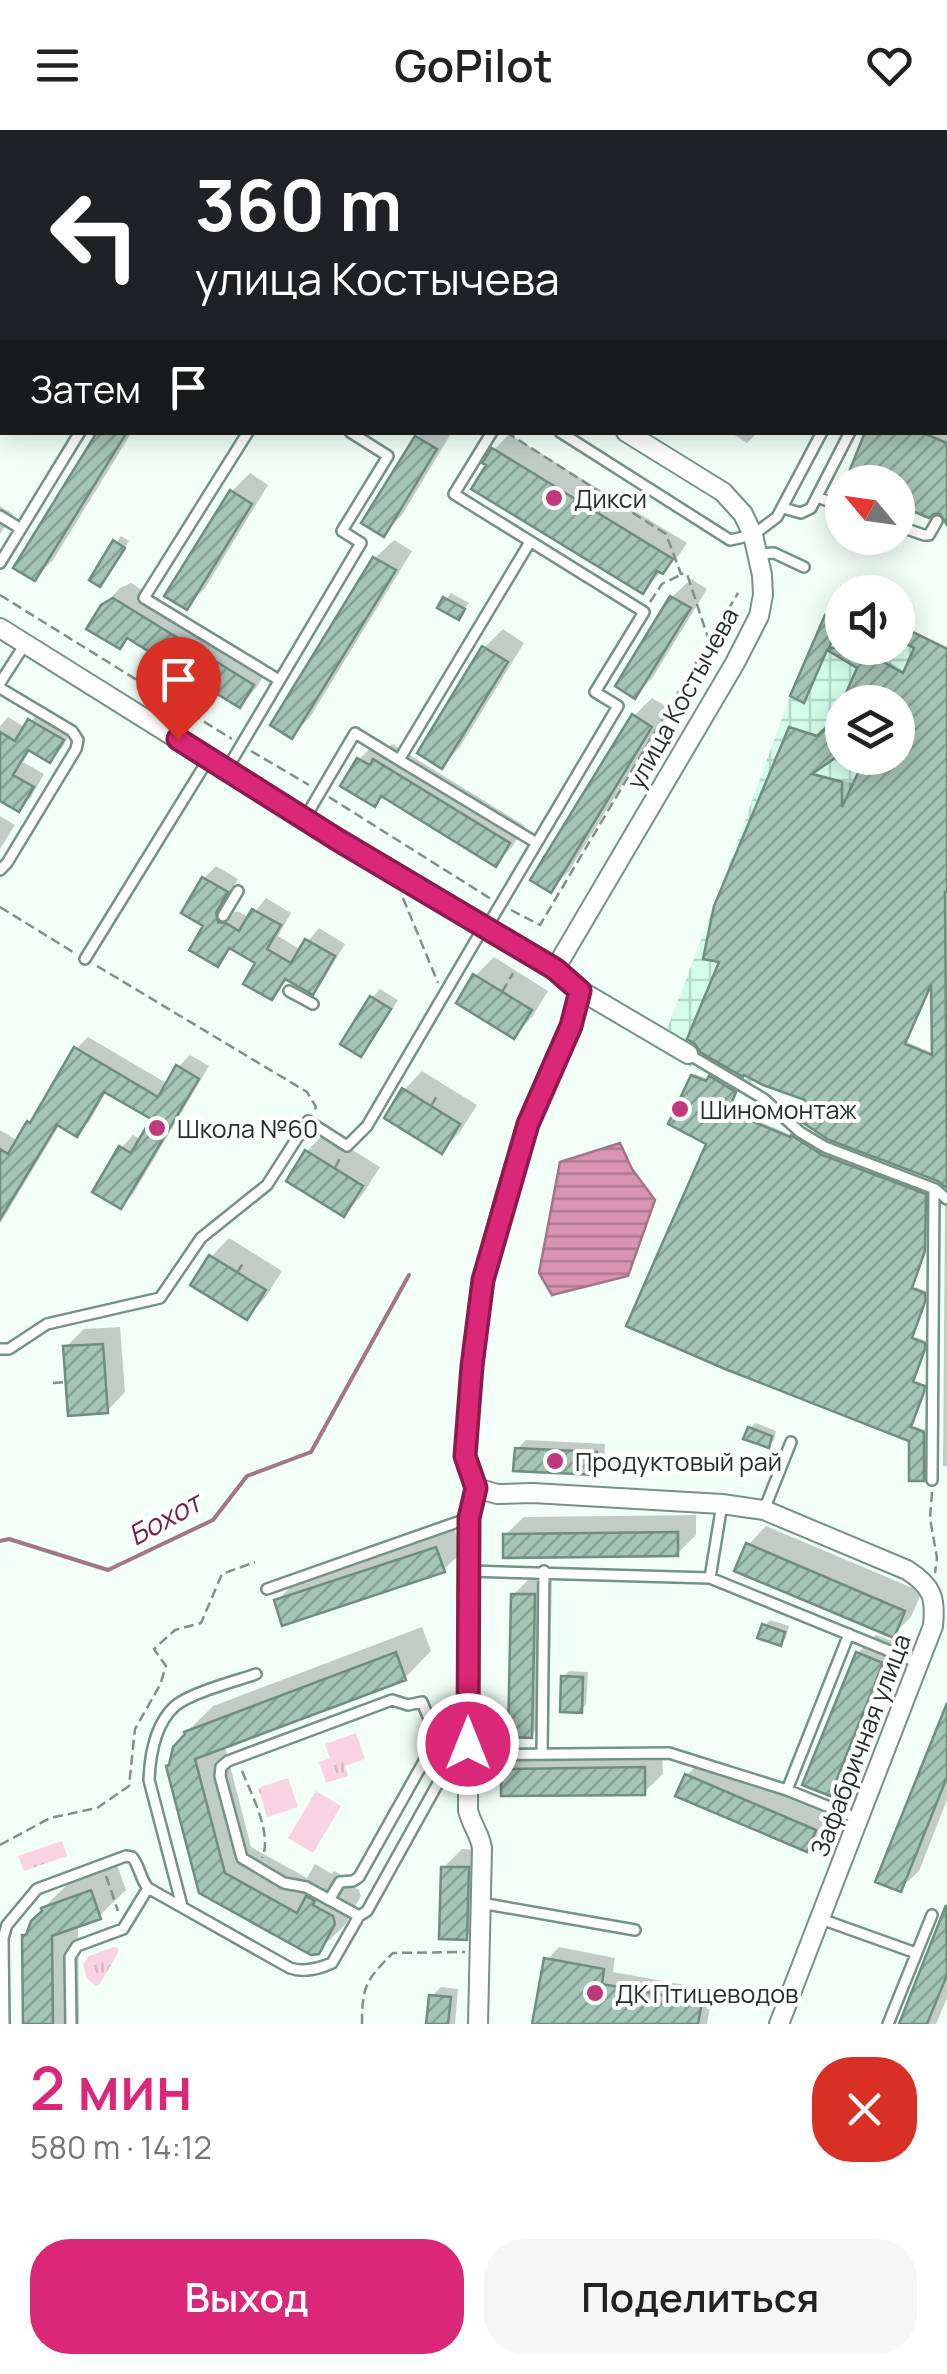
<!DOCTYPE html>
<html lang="ru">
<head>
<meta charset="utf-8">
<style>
  body { margin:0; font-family:Manrope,sans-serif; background:#f6f6f6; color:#222; height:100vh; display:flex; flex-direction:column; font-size:38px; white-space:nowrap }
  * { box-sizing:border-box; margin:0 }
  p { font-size:32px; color:#767676 }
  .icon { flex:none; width:55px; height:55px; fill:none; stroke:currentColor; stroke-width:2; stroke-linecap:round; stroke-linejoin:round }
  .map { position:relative; height:1894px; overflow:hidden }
  .side { display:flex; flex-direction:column; background:#fff; flex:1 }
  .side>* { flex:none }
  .top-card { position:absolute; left:0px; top:0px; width:948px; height:305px; box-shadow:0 5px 25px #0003; background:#202124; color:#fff; overflow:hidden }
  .needle { width:65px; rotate:299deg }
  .tools { position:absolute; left:825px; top:335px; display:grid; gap:20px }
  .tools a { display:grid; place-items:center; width:90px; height:90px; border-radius:50%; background:#fff; box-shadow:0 5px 25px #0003; font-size:50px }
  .pin { position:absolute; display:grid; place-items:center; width:85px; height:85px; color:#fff; margin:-102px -42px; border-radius:50% 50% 50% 0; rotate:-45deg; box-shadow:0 0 10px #0007 }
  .pin .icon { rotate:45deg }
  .me { position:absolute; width:110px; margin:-55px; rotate:0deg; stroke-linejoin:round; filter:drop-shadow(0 0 8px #0008) }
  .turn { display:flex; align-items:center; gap:35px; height:210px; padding:0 30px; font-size:45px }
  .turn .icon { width:130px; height:130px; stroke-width:2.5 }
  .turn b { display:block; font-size:70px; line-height:85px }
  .then { display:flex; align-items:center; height:95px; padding:0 30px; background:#0003; gap:20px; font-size:38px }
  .round { display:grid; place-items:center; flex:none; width:105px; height:105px; border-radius:40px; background:#f6f6f6 }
  .headline { display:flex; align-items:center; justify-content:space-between; height:170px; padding:0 30px }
  h1 { font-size:60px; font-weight:600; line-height:75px; color:#db2777 }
  .button { display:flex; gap:20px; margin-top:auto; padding:20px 30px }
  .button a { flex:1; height:115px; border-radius:40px; background:#db2777; color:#fff; font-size:40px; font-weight:600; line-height:115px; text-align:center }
  .button a+a { background:#f6f6f6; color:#222 }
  header { display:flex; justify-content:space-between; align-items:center; height:130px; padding:0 30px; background:#fff; font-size:45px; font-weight:600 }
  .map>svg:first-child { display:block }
  .industrial { fill:url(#industrial-grid); fill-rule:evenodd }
  .park { fill:url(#park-tufts) }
  .pitch { fill:#f9d3e1 }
  .water { fill:url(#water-rules); stroke:#a27687; stroke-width:2.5 }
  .shadow { fill:#0003; fill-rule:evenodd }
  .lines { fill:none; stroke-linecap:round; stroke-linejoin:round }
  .stream { stroke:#a27687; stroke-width:4 }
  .building { fill:url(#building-hatch); stroke:#6f8d80; stroke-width:2.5; fill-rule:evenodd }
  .service-casing { stroke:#749285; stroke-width:14 }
  .minor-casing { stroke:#749285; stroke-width:22 }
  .path { stroke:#828f89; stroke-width:2.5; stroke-dasharray:10 5; stroke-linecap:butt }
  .service { stroke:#fff; stroke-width:9 }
  .minor { stroke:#fff; stroke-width:18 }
  .route-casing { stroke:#8e194d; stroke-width:25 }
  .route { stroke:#db2777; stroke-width:18 }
  .poi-dot { fill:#c03a7b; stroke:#fff; stroke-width:4 }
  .labels { text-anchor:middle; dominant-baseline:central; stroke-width:8; stroke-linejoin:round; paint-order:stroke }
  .poi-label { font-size:25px; fill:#23302a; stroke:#fff; text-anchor:start }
  .street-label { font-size:25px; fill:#23302a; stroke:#fff }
  .water-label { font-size:28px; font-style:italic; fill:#712148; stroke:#fff }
</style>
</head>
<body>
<header><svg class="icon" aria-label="menu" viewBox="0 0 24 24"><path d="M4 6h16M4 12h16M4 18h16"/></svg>GoPilot<svg class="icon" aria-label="heart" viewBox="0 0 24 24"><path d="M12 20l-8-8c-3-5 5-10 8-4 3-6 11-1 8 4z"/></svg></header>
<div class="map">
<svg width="947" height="1894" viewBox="0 0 947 1894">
  <defs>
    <pattern id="industrial-grid" width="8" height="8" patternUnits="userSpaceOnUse" patternTransform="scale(2.5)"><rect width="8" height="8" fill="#d3fdea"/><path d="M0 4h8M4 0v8" fill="none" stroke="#b5d9c9"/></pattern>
    <pattern id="park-tufts" width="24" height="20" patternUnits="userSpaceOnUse" patternTransform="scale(2.5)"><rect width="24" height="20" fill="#f9d3e1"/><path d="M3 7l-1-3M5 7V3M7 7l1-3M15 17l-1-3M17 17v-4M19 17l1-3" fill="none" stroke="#d5b5c1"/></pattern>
    <pattern id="water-rules" width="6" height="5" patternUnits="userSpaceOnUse" patternTransform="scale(2.5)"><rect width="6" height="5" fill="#d994af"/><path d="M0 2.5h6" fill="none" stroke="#b0798f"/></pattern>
    <pattern id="building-hatch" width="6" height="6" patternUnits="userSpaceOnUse" patternTransform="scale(2.5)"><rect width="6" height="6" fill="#a5c5b7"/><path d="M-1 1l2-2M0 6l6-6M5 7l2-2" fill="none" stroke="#86a095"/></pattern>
  </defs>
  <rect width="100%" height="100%" fill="#f2fff9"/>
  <path class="industrial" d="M834 465 842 469V518H898V495L947 519V758L863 689 747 966 659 920 714 776 790 566ZM842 572H898V628H842Z"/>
  <path class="park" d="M356 1603 365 1629 345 1636 348 1646 326 1653 319 1632 330 1628 325 1614Z
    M288 1648 298 1677 267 1687 258 1658Z
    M62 1711 67 1726 24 1741 18 1726Z
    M114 1817 118 1818V1823L99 1855 96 1856 87 1849 83 1834 89 1826Z"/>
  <path class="pitch" d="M316 1661 341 1676 313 1723 288 1708Z"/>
  <path class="water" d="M620 1013 632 1039 655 1070 628 1146 552 1165 539 1143 560 1032Z"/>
  <path class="shadow" d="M0 0H19L23 2H2V66L0 64Z
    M252 0H316L315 2H256Z
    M357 0H392L391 2H356Z
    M524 0H559L557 2H522Z
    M692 0H768L772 2H691Z
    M0 187 2 189V213L0 217Z
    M945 254 947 255V392L941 381 929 385 898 372V352H848L867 302H945Z
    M100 302H132L53 430 35 448Z
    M422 302H452L402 385 383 404 417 307Z
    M730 302H758L747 313Z
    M509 304 687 413 679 425 642 461 494 320Z
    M250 343 268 355 205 458 186 477 231 362Z
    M0 376 13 384 0 404Z
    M121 406 129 411 105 448 92 449Z
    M394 410 412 421 310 587 292 606 274 594 375 428Z
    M691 449 707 459 653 547 635 565 672 467Z
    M131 453 269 538 256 558 240 575 129 507 119 516 103 476 120 458Z
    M451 463 469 473 458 487 440 477Z
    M898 493 947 517V1055L809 968 722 831 792 599 794 597 821 606 836 591 842 577V620L811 642 856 654 868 628H898V572H845L860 538 847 530 854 518H864L875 522 876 518H889L885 530 906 542 918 517 898 508ZM933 848 934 924 905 911Z
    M503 499 524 513 460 617 442 636 484 518Z
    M652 568 669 578 569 741 550 760 634 586Z
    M42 578 74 597 62 618 49 630 31 619 23 632 44 644 31 667 19 679 0 669V596L8 587 26 598Z
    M376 613 387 619 392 614 525 696 512 717 495 734 384 665 374 674 344 655 359 629Z
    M0 686 15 695 0 719Z
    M216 736 238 749 227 769 230 781 239 782 250 788 266 768 291 783 278 806 301 820 319 798 345 814 324 849 312 861 288 848 272 867 258 832 232 817 217 834 206 795 185 782 204 748ZM217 779 223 804 213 783Z
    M494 827 548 861 532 887 514 906 475 846Z
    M380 859 398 870 370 915 361 924 372 868Z
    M88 907 168 954 178 937 190 925 209 936 133 1064 121 1076V1018L133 1005 141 1010 154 988 107 960 89 992 77 1004 60 994 0 1094V1000L18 1011 29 993 38 984 76 919Z
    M422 941 477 975 460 1002 442 1021 404 960Z
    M695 944 709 950 712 945 736 959 732 970 740 972 736 981 793 1006 795 1004 824 1023 927 1062 926 1117 912 1156 926 1161V1168L912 1206 926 1211 913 1250 926 1255V1258L911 1295 925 1300V1347L923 1349 912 1310 709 1013 693 946Z
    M325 1003 380 1037 362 1065 344 1084 289 1050 307 1021Z
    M947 1074V1336H943L945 1076Z
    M229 1108 282 1141 265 1168 247 1187 211 1127Z
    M120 1197 125 1262 107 1281 66 1217 84 1199Z
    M756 1293 776 1301 774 1310 768 1316 750 1298Z
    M526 1310 605 1314 604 1333 595 1342 517 1319Z
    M696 1385V1405L677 1424 505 1405 524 1387Z
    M766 1396 922 1462 911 1487 893 1505 748 1415Z
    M455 1400 462 1422 443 1440 277 1471 295 1452Z
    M532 1446 552 1447 549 1587 531 1605 513 1465Z
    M770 1490 789 1496 786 1508 781 1513 764 1496Z
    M422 1497 431 1521 405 1548 225 1616 251 1717 307 1748 315 1734 332 1744 334 1741 340 1744 338 1748 359 1760 361 1766 345 1795 317 1822 201 1761 187 1602 213 1576Z
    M876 1505 900 1514 848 1645 829 1663 858 1523Z
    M569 1541 588 1542 586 1574 581 1580 563 1547Z
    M947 1578V1670L919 1741 900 1759Z
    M662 1620 663 1644 644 1662 503 1640 522 1621Z
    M705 1627 833 1681 825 1701 806 1719 687 1645Z
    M462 1719 486 1720 485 1789 466 1807 443 1738Z
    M117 1735 126 1760 99 1786 78 1794 79 1894H26L25 1806 44 1781 43 1778 70 1752Z
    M947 1781V1868L936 1894H901Z
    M559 1817 615 1828 613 1842 713 1860 707 1894H535L547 1830Z
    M441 1857 458 1859 455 1894H429L432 1866Z"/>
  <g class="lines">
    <path class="stream" d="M0 1411 9 1409 108 1440 213 1390 247 1346 311 1322 409 1145"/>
  </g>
  <path class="building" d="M97 302H127L35 451 13 438Z
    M865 302H921L947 313V395L940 384H934L929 388 898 375V352H845Z
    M415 306 437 319 384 407 361 393Z
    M492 318 673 429 663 444 657 441 643 464 471 359 486 335 482 333Z
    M230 360 252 374 187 480 164 466Z
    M113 410 125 418 100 457 89 450Z
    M373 427 396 440 292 609 270 595Z
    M842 456V486L829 518H859L872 523 875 518 888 522 885 533 903 543 914 518 898 510V495L947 519V762H945L947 1058 938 1051 829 1010 797 989 805 970 763 955 744 945 743 947 700 922 695 914 687 909 719 832 703 829 714 776 789 597 817 606 842 582V623L812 644 842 652V677L865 628H898V572H842L857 538 827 520 804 573 790 566 825 485 828 487ZM931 855 932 925 905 914Z
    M670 466 691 478 635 569 615 556Z
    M443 467 465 479 459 490 437 478Z
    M113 468 254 555 240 578 127 508 120 519 86 499 101 475Z
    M482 516 508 532 442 639 417 623Z
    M632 584 652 597 551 763 530 750Z
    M28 589 64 610 50 633 28 620 13 645 34 657 19 682 0 671V602L15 611Z
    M357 628 370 635 373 629 510 713 496 737 381 666 375 677 340 656Z
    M202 747 228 762 216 783 218 792 226 793 239 801 252 779 281 795 267 819 291 833 305 809 335 826 313 865 285 849 272 870 243 854 255 833 229 818 218 837 189 820 203 796 181 783Z
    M473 844 532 880 514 909 456 873Z
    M370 866 391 879 361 927 340 914Z
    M74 917 158 967 176 935 199 949 121 1079 92 1062 119 1016 131 1023 151 989 104 962 77 1007 57 995 0 1089V1019L8 1024 27 991 30 993Z
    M691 945 706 951 709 946 736 962 732 972 739 974 735 984 790 1007 791 1005 822 1025 926 1064 925 1121 912 1158 925 1163V1172L912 1208 925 1213V1219L913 1252 925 1256 924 1262 911 1297 924 1302V1351H909V1311L725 1239 626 1196 706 1014 668 994Z
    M402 958 460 994 442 1024 384 988Z
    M305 1020 363 1056 344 1087 286 1051Z
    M209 1125 266 1160 247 1190 190 1155Z
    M103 1214 108 1283 68 1286 63 1216Z
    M748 1297 772 1306 769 1318 743 1309Z
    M515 1318 597 1322 596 1345 513 1341Z
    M678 1402V1426L503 1428V1404Z
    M746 1413 905 1481 894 1508 734 1441Z
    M436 1417 445 1442 282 1496 274 1470Z
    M511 1464H535L532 1608 508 1607Z
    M762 1494 785 1502 781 1516 757 1508Z
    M396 1522 406 1550 195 1629 225 1743 297 1783 306 1766 315 1771 313 1775 333 1786 335 1794 319 1824 311 1825 199 1763 166 1636 169 1635 173 1617 185 1604 184 1602Z
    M856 1522 883 1533 830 1666 802 1655Z
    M561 1546 583 1547 582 1583 560 1582Z
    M947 1573V1647L901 1762 875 1752Z
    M645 1637V1665L501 1666V1639Z
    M685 1644 816 1700 807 1722 675 1666Z
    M441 1737H469L467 1810 439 1809Z
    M91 1760 101 1789 52 1806 53 1894H23L22 1805H26L31 1791 42 1781 41 1778Z
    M946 1775 947 1845 927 1894H899Z
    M544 1828 604 1839 602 1854 702 1872 698 1894H532Z
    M429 1865 451 1867 448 1894H426Z"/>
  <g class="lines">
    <defs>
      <path id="service" d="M72 0 76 2
        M394 0 398 2
        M586 0 587 2
        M779 0 783 2
        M330 2 332 0
        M503 2 504 0
        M617 2 621 0
        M939 2 940 0
        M0 86 2 88
        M0 140 2 136
        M945 264 947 265
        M248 302 144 468 279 550
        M560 302 730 410 753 405 777 387 822 302
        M817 367 842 376
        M783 378 801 383 811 378 850 302
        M0 386 21 399
        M898 396 924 405H929L937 391
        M757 424 774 423 804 437
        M0 433 80 302
        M0 553 25 514
        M0 558 72 601 78 610 76 619 7 733 0 740
        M399 630 535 712
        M227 639 361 413 342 401 388 326 350 302
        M305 688 355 603 399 630 530 412
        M223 786 238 761
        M487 797 618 576 595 562 644 482 454 364 492 302
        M85 829 209 628
        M289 861 313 874
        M688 924 764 969 800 1002 825 1017 935 1059 947 1069
        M0 1219H9L47 1194 160 1168 201 1108 267 1055 308 991 347 1016 367 996 483 798
        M932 1350 934 1059
        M764 1380 791 1312
        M469 1441 710 1448 919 1533
        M710 1448 722 1374
        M267 1459 469 1388
        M542 1624 544 1441
        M468 1625 669 1623 787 1660 859 1689
        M787 1660 849 1504
        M329 1770 340 1752 353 1751 359 1747 437 1608 457 1619
        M481 1773 635 1800
        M182 1776 149 1650C150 1625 155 1594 175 1576 190 1563 236 1551 256 1544
        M359 1786 306 1757 284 1753 242 1728 220 1646 221 1637 228 1631 392 1570 408 1575 422 1572 437 1608
        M821 1789 916 1823
        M4 1894 3 1808 7 1795 37 1759 126 1726 132 1727C140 1736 140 1749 148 1758L290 1838C304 1843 318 1839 332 1833L359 1786 367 1781 457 1619 460 1615 468 1614
        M71 1894 70 1827 77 1816 123 1799 148 1758
        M888 1894 932 1785"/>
      <path id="minor" d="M138 0 142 2
        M0 498 339 710 555 839 581 861 688 924
        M555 839 735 533 759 486 763 465 762 445 753 405 743 384 723 362 626 302
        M476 1358 497 1364 533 1363 722 1374 764 1380 907 1440C932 1456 936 1467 933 1496L779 1894
        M478 1894 482 1718C480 1704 471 1694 468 1680L469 1388 476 1358 465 1325 472 1236 483 1150 505 1067 528 994 571 896 581 861"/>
    </defs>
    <use href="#service" class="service-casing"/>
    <use href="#minor" class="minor-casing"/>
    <path class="path" d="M19 0 23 2
      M945 172 947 173
      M945 214 947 213
      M945 227 947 224
      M945 242 947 243
      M506 302 666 404 681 444H687L709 511 738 463
      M0 465 232 609
      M650 472 662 454 680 445
      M251 621 309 655
      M329 667 491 769
      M403 768 438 853
      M0 777 73 822
      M511 780 540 795 709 511
      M97 836 307 962 316 977 314 981
      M502 862 513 843
      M431 976 437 966
      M335 1038 341 1026
      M237 1143 243 1133
      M53 1253 66 1252
      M932 1362 930 1388 937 1428 935 1443
      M242 1641C251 1663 273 1705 262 1728
      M0 1715 50 1688 97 1678 129 1656 135 1599 160 1555 166 1536 154 1519 175 1500 201 1493 222 1444 255 1432
      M106 1746 118 1781
      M362 1894C362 1856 366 1850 393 1823L465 1822"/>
    <use href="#service" class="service"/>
    <use href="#minor" class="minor"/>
  </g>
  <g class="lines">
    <defs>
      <path id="route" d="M178 609 338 710 555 839 580 861 571 896 528 994 483 1150 472 1236 465 1326 476 1358 469 1388 468 1614"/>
    </defs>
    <use href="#route" class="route-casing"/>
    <use href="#route" class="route"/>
  </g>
  <g class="poi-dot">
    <circle cx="554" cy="368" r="10"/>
    <circle cx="680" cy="979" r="10"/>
    <circle cx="157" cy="998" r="10"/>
    <circle cx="555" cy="1331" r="10"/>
    <circle cx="595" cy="1863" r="10"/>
  </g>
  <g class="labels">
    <g class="poi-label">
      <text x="574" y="368">Дикси</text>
      <text x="700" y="979">Шиномонтаж</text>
      <text x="177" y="998">Школа №60</text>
      <text x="575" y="1331">Продуктовый рай</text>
      <text x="615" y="1863">ДК Птицеводов</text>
    </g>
    <g class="street-label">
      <text transform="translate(682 568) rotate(-61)">улица Костычева</text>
      <text transform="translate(860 1615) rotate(-69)">Зафабричная улица</text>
    </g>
    <g class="water-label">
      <text transform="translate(164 1388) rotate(-29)">Бохот</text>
    </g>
  </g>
</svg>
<div class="tools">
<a><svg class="needle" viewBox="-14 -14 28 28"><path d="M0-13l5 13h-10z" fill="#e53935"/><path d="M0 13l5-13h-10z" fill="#767676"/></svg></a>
<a><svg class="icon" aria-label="sound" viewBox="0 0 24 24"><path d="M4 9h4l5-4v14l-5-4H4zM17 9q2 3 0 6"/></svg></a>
<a><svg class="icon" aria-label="layers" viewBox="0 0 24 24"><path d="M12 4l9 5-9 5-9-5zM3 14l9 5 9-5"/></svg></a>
</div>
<div class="pin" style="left:178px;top:609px;background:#d93025"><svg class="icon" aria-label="arrive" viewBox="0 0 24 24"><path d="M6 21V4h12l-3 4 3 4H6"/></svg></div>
<svg class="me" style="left:468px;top:1614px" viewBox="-20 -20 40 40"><circle r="17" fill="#db2777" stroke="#fff" stroke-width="3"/><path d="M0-11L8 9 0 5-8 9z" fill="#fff"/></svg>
<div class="top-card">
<div class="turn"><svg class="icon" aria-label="left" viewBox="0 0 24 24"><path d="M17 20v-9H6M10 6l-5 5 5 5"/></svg><div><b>360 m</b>улица Костычева</div></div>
<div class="then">Затем<svg class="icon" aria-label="arrive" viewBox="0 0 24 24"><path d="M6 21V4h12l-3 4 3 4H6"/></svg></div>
</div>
</div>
<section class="side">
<div class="headline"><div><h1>2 мин</h1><p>580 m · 14:12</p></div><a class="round" style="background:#d93025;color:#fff"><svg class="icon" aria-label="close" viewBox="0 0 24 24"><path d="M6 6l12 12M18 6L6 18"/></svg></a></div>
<div class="button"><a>Выход</a><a>Поделиться</a></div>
</section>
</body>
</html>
